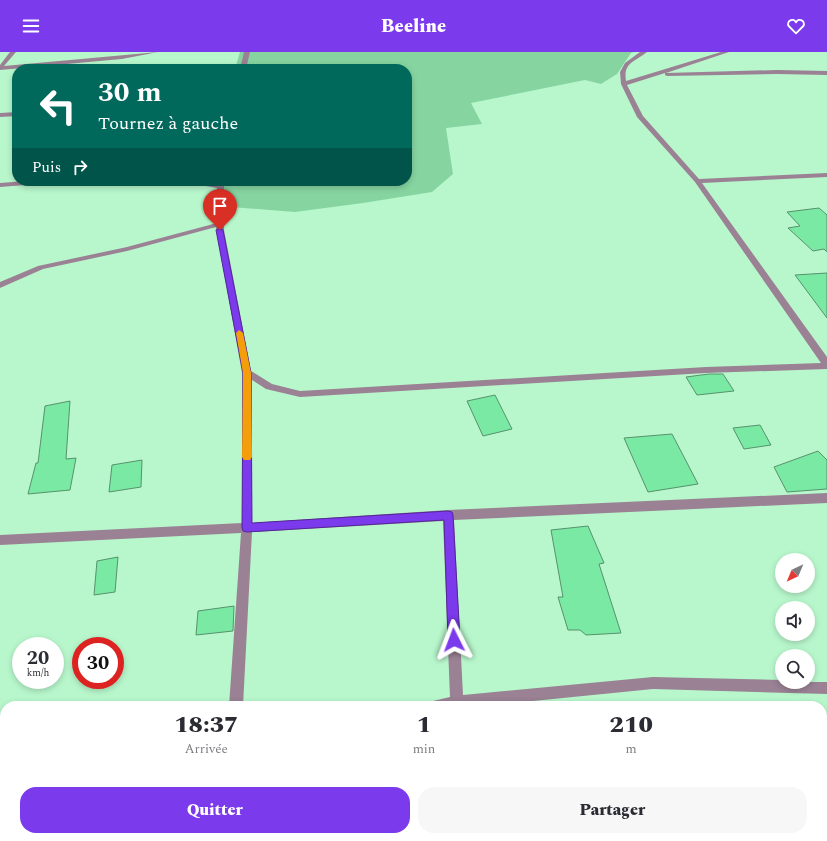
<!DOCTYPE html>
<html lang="fr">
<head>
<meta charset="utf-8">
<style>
  body { margin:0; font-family:Spectral,serif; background:#f7f7f7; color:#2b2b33; height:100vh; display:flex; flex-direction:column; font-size:15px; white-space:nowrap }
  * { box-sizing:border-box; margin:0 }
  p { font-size:13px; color:#7c7c81 }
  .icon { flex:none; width:22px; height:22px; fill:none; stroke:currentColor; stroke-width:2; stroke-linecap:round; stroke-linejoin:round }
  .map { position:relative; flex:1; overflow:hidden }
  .sheet { position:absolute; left:0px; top:649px; width:827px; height:140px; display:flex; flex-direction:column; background:#fff; border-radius:16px 16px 0 0; box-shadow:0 2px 6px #0003 }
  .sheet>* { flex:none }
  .hud { position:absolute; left:12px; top:12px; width:400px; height:122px; border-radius:16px; box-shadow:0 2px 6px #0003; background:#00695c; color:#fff; overflow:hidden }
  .needle { width:26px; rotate:224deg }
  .controls { position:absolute; left:775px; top:501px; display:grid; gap:8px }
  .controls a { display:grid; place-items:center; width:40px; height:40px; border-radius:50%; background:#fff; box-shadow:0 2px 6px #0003; font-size:20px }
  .speed { position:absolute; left:12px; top:585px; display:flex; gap:8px; font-size:20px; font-weight:700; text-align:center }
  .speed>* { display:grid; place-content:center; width:52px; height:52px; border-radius:50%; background:#fff; box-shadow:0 2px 6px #0003; line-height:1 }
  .speed small { font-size:10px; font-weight:400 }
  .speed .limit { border:6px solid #d22; background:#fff; color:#111 }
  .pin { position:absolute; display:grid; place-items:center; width:34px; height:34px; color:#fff; margin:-41px -17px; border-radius:50% 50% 50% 0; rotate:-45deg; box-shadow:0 0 4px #0007 }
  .pin .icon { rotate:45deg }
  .me { position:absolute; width:44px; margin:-22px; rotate:357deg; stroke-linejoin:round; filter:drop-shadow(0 0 3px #0008) }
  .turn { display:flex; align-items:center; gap:14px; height:84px; padding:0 20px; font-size:18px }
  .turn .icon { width:52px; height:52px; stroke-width:2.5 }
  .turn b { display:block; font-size:28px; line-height:34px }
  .then { display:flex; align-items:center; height:38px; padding:0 20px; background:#0003; gap:8px; font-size:15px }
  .eta { display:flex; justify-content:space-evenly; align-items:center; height:68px; text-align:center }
  .eta b { font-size:24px; font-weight:800; line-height:28px }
  .action { display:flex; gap:8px; margin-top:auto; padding:8px 20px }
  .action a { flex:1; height:46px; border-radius:16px; background:#7c3aed; color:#fff; font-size:16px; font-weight:800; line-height:46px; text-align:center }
  .action a+a { background:#f7f7f7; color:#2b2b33 }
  header { display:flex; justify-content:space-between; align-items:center; height:52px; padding:0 20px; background:#7c3aed; color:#fff; font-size:18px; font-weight:800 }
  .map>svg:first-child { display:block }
  .green { fill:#86d5a1 }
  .building { fill:#79e9a4; stroke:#57926c }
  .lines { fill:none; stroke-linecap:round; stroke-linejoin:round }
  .minor { fill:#9a8294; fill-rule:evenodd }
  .route { fill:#7c3aed; stroke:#51269a }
  .slow { fill:#f59e0b }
</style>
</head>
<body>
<header><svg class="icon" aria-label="menu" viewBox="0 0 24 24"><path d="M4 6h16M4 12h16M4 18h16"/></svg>Beeline<svg class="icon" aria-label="heart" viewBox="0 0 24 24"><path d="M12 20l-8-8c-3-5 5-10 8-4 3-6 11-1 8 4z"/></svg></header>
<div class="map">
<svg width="827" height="789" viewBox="0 0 827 789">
  <rect width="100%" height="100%" fill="#b8f7cc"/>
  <path class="green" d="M240 0H634L631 1 617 22 601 32 585 28 471 51 482 72 446 76 453 122 432 140 363 151 295 160 231 155 220 129H407V17H235Z"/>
  <path class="building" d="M819 156 827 163V200L824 197 813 199 788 176 800 174 787 160Z
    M827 221V266L795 223Z
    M709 322H723L734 339 697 343 686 325Z
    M495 343 512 377 483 384 467 349Z
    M70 349 66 407 76 406 70 438 28 442 36 411H38L45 354Z
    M760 373 771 393 744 397 733 376Z
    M672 382 698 432 648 440 624 386Z
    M818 399 827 408V437L787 440 774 415Z
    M142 408 141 435 109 440 112 413Z
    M588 474 604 511 599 512 621 581 586 583 580 578H568L558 545H563L551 478Z
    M118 505 115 540 94 543 97 509Z
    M234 554 233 579 196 583 198 559Z"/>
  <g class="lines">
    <path class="minor" d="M10 0H16L4 14 158 0 122 7 0 18V13Z
      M244 0H250L246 17H240Z
      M640 0H647C635 10 623 10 626 29L721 0H729L666 21 777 18 827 19V23L777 22 667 24 665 23V21L627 33 643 64 699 127 827 121V125L702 131 827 305V317L706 321 300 345 266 337 252 328V471L448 458 827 441V451L454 468 463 643 653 625 782 628V630H827V642L653 637 483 654H431L433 649 450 645 443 469 252 480 243 654H229L241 481 0 493V483L242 471V321L216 175 127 199 43 217 0 236V230L38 214 127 195 217 171V136L189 131 186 129H200L218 132V129H224V178L251 319 272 332 300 339 706 315 821 311 695 130 637 65 621 32 620 20 625 11Z
      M17 60V64L0 65V61Z
      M25 129H54L51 131 0 135V131Z
      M0 681H5V695H0Z
      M219 784H233V789H219Z"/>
  </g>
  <path class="route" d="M220 176 223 178 251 321 252 471 448 459 452 460 453 463 460 588 458 592 454 593 450 592 448 588 444 468 247 480 243 479 242 476 243 321 216 178Z"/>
  <path class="slow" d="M239 278 243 281 251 321 252 405 250 408H244L242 405 243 321 236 281Z"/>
</svg>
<div class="controls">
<a><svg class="needle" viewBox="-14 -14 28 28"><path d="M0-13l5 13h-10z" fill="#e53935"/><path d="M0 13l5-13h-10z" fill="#7c7c81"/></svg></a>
<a><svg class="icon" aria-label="sound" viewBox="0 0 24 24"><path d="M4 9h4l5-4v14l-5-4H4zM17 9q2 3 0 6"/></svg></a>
<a><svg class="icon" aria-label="search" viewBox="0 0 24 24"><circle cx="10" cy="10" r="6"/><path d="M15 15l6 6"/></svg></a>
</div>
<div class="speed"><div>20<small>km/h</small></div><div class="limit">30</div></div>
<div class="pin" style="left:220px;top:178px;background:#d93025"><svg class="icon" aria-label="arrive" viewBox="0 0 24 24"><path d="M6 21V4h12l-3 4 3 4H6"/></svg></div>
<svg class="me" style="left:454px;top:588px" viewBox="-20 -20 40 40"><path d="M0-17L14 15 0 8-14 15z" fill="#7c3aed" stroke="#fff" stroke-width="4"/></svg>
<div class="hud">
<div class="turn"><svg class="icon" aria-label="left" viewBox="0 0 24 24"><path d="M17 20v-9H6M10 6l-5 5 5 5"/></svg><div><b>30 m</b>Tournez à gauche</div></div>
<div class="then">Puis<svg class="icon" aria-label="right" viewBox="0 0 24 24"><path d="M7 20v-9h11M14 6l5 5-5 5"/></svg></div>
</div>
<section class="sheet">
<div class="eta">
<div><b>18:37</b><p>Arrivée</p></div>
<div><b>1</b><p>min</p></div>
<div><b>210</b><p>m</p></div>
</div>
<div class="action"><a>Quitter</a><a>Partager</a></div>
</section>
</div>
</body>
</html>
